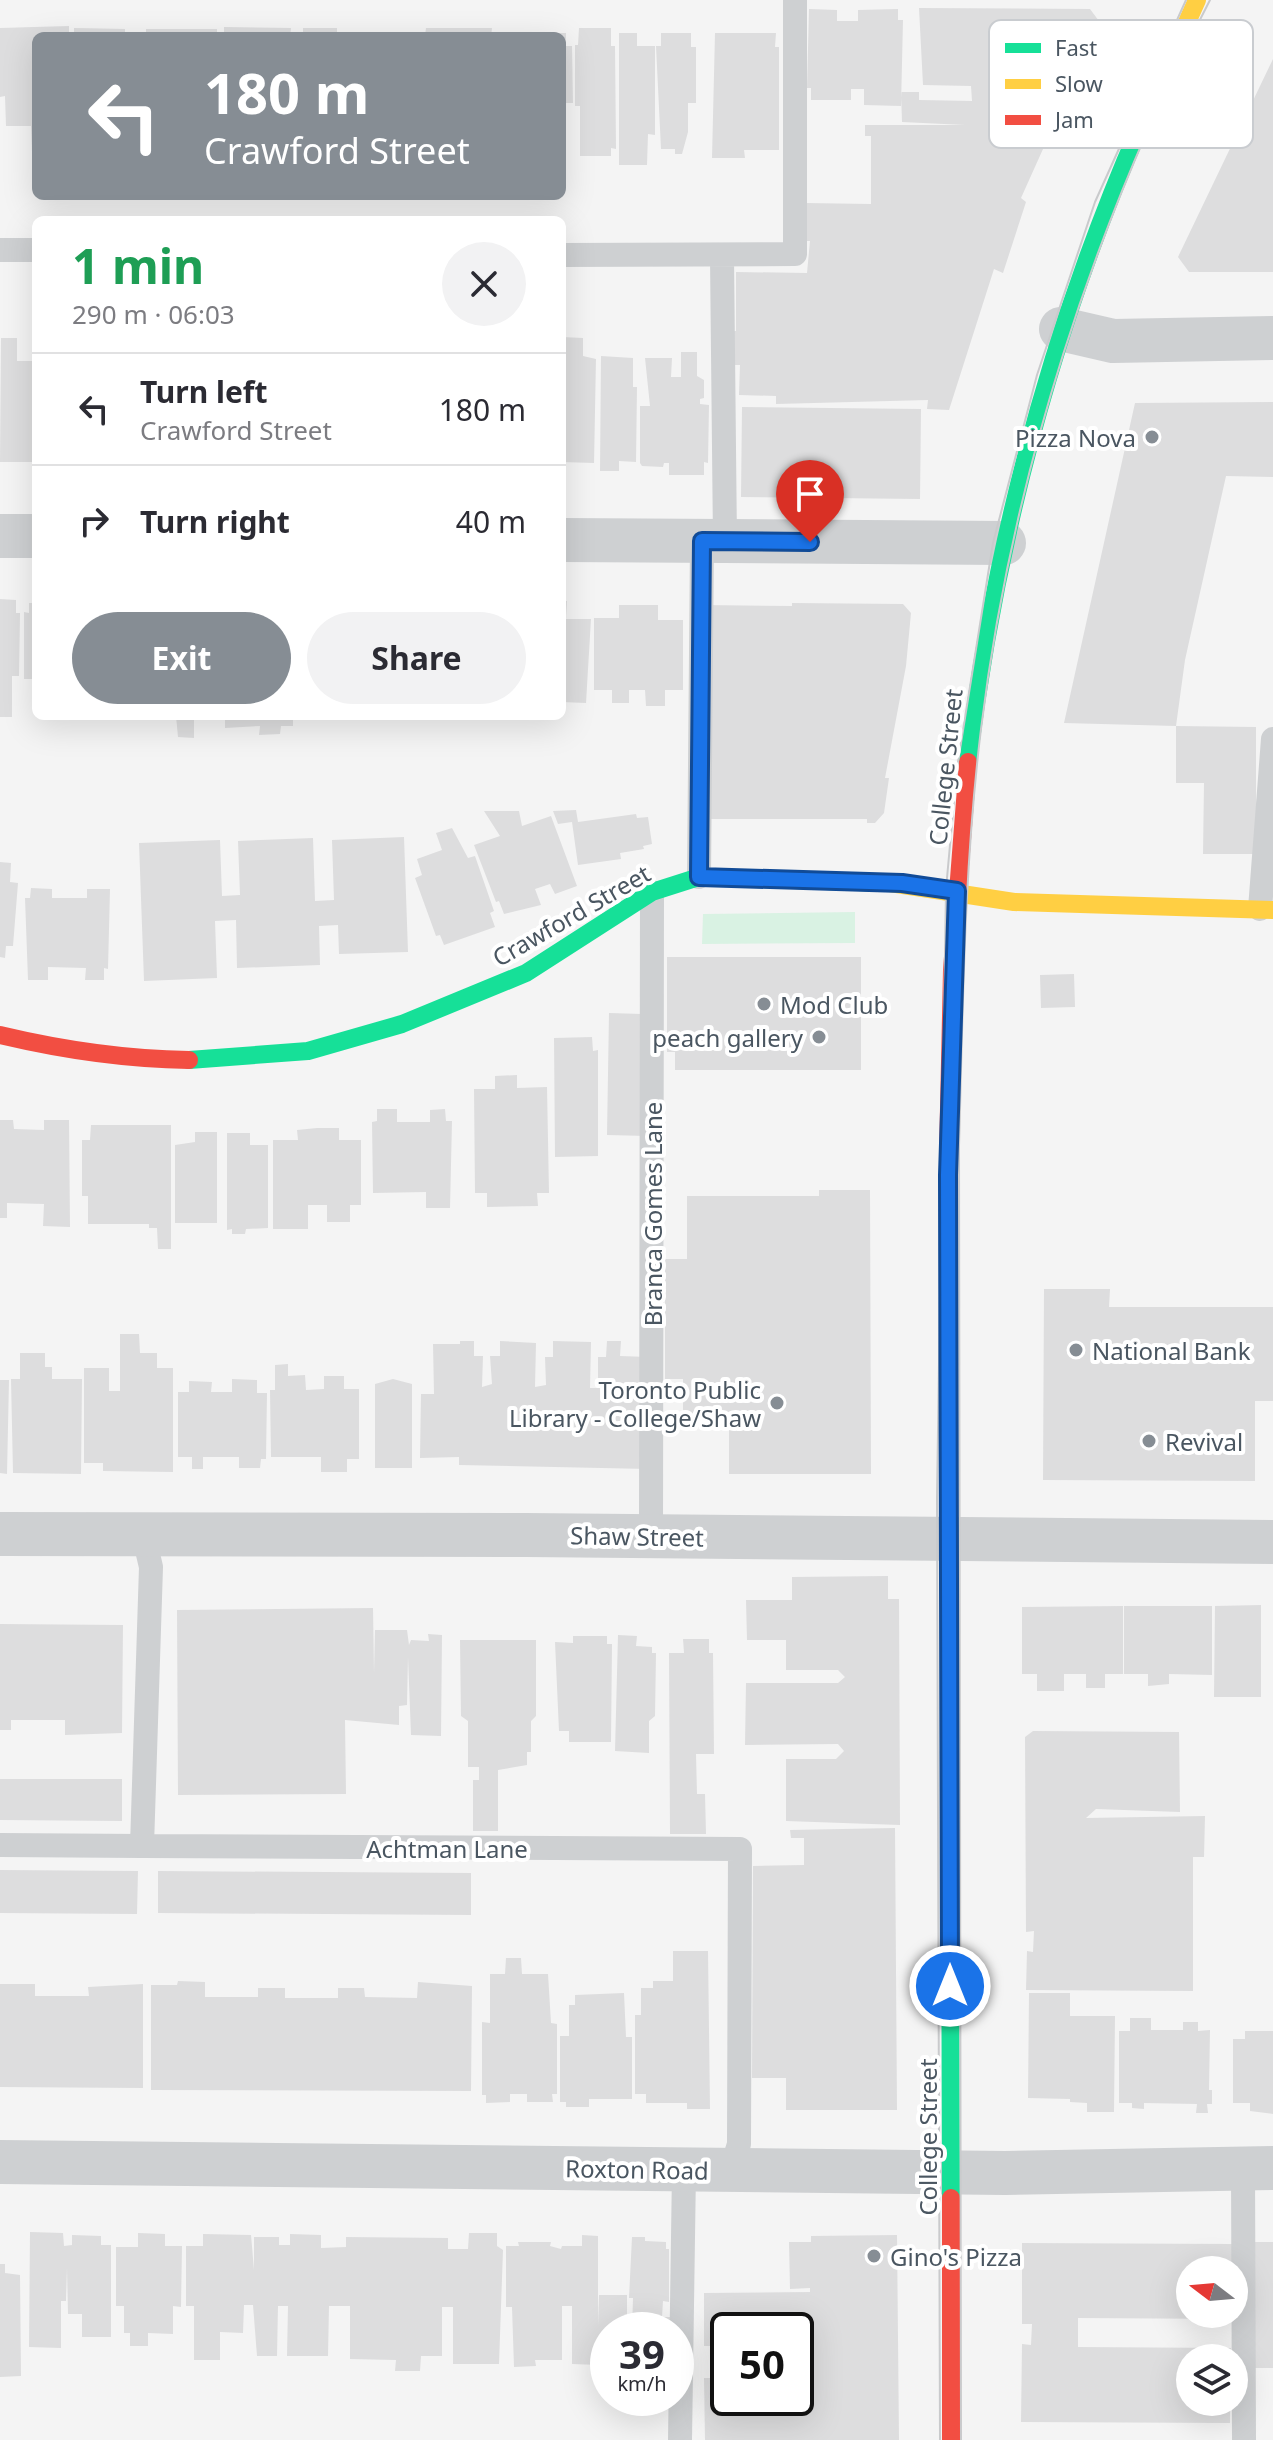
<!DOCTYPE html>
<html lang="en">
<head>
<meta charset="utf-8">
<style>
  body { margin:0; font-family:"Noto Sans",sans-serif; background:#f2f2f3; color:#2b2b33; height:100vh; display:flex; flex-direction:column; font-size:30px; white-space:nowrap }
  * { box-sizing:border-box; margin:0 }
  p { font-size:26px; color:#7c7c81 }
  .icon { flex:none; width:44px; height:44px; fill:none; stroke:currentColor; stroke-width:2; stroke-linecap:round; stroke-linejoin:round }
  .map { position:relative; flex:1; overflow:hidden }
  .sheet { position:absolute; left:32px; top:216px; width:534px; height:504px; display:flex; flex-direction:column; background:#fff; border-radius:12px; box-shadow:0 8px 32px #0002 }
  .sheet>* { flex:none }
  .guide { position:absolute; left:32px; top:32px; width:534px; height:168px; border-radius:12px; box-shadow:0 8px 32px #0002; background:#868d94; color:#fff; overflow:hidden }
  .needle { width:52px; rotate:286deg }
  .tools { position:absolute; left:1176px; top:2256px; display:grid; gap:16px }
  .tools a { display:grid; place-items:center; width:72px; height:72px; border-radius:50%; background:#fff; box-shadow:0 8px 32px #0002; font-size:40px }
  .speed { position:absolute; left:590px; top:2312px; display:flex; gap:16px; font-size:40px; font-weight:700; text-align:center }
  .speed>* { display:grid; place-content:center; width:104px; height:104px; border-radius:50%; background:#fff; box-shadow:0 8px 32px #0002; line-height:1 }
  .speed small { font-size:20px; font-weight:400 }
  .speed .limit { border:4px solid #111; border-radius:12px; background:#fff; color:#111 }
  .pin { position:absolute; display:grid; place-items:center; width:68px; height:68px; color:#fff; margin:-82px -34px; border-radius:50% 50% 50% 0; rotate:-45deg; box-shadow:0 0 8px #0007 }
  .pin .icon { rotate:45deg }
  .me { position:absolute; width:88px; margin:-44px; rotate:0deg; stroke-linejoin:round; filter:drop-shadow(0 0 6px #0008) }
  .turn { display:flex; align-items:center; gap:28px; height:168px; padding:0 40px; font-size:36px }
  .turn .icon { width:104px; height:104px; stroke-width:2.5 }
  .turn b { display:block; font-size:56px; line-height:68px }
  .round { display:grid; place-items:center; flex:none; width:84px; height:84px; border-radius:42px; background:#f2f2f3 }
  .head { display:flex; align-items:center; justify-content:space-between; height:136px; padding:0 40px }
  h1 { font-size:48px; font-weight:700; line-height:60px; color:#1e9e55 }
  .button { display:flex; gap:16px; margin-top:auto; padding:16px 40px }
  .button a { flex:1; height:92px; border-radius:48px; background:#868d94; color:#fff; font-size:32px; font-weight:700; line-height:92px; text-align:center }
  .button a+a { background:#f2f2f3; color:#2b2b33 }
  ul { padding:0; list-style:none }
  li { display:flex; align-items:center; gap:24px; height:112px; padding:0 40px; border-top:2px solid #e1e1e2 }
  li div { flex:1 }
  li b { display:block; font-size:30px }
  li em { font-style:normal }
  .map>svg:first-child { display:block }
  .green { fill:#d9f2e3 }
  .building { fill:#ddddde; fill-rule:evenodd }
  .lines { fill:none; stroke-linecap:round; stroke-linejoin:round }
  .lane { stroke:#ced0d2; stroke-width:24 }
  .street { stroke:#ced0d2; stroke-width:44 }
  .fast { stroke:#16e098; stroke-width:18 }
  .slow { stroke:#ffcf43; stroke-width:18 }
  .jam { stroke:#f24e42; stroke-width:18 }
  .tram { stroke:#c9cacc; stroke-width:2 }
  .route-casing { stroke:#114b97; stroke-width:20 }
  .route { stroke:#1a73e8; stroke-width:14 }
  .poi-dot { fill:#868d94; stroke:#fff; stroke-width:3 }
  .labels { text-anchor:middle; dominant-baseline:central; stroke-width:8; stroke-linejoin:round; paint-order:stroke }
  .poi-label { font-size:24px; fill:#4a5661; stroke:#fff; text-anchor:start }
  .street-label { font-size:24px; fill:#4a5661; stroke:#fff }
  .key { fill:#fff; stroke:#c9ccd0; stroke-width:2 }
  .key-label { font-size:22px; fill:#4a5661 }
</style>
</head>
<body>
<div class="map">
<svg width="1273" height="2440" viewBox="0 0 1273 2440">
  <rect width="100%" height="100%" fill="#f4f4f4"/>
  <path class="green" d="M855 912V943L702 944 703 914Z"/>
  <path class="building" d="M919 8 1090 9 1099 21 1048 127 1052 129 1021 198 1026 202 1003 273 994 269 949 410 927 409 928 400 776 404V396L739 395 740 365H729V331H736V272L807 273 810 241H805V203L871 204V136H865V125H965L902 122 901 92H919V100L972 101 971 86 923 85Z
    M809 9 837 10V21H858V10L898 9V20H903L901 106 864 105V89H851V100H811V88H807Z
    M69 26V36H36V152H32L31 126H6L5 96 0 97V28Z
    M224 27 291 28 290 36H224Z
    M74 28 125 29V36H74Z
    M303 28H337V36H303Z
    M426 28H492L491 36H425Z
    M579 28H611V46H615L616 149 611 148V156H580V106H575V45H578Z
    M146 29H217V36H146Z
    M503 33H566V46H572L573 103H562V36H503Z
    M619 33H637V46H655V135L648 134 647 165H619Z
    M661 33H691V47H696V103H688V132L682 154H675V149H661L656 46H661Z
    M715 33H776L775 47H779V150H744L745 158H712Z
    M1273 59V272H1189L1178 257Z
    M562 337 583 338V356L596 359 594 463 562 462Z
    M1 338H17V361H36V462H0Z
    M681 352H697V376L704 380V398L700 399V404L709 405 708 463 704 462V475H669V463H664L663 467 642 466 640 463V406H650L645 358H672L671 377H681Z
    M601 356 633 358V387H637L636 462 619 461V471H600Z
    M1273 402V477L1226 476 1185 660 1176 726 1064 723 1135 403Z
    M742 407 921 409 920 499 741 497Z
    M0 599 16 600V613H20L19 676H12V717H0Z
    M562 601H567L566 619H591L586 703 562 702Z
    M29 603H36V679H24V612L29 613Z
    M792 603 903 604 911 613 906 666 885 778H889L884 813 875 823H867V819H701L703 605 792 606Z
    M619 605H658V620H683V690H665V706H646L645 690H629V703H612V690H594V618H619Z
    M176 716H213V719H194V738L178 737Z
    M225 716H293V726H281L280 734 259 735 260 726 225 728Z
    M1176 726 1256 727V854H1203L1204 783H1176Z
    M576 810 578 822 636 814 637 818 648 817 652 844 643 846 644 849 620 853 621 859 578 865 572 822 558 824 553 811Z
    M484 811H519L522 826 551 816 577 886 555 894 550 884 535 889 541 905 504 914 499 901 496 902 474 845 500 836Z
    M452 828 468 858 475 856 494 911 490 913 495 927 444 945 440 935 436 936 415 878 422 875 417 859 442 850 436 833Z
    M404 837 408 952 339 954 338 925 319 926 320 965 237 968 236 920 215 921 217 978 144 981 139 843 220 840 222 896 240 895 238 841 313 838 315 901 334 900 332 840Z
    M0 862 11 863 10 882 18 883 13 946H6L5 958 0 957Z
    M31 888 52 889V898H87V889H110L108 969 104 968V980H85L86 968 48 967V980H28L25 898H30Z
    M667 957H861V1070H675V1052H667Z
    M1074 974 1075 1007 1041 1008 1040 975Z
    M609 1013 642 1014 648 1136 607 1135Z
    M592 1037 593 1051 598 1050V1156L555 1157 554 1038Z
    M517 1075V1088L547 1087 549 1193H537L538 1206 487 1207V1193H475L474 1089H495V1076Z
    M377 1109H397V1122H430V1110L445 1109 446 1121H452L450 1208H426V1192L373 1193 372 1122 377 1121Z
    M0 1120H13L14 1129 44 1130V1120H69L70 1227 43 1226 44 1204 7 1203V1218H0Z
    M91 1125H171V1249H158L157 1228H149V1224H88V1196H82V1140H90Z
    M317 1128H339V1140H361V1205H350V1222H327V1205H308V1229H273V1140H298L297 1130Z
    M195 1132H217V1223H175V1145L195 1142Z
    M227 1133H250V1145H268V1228L246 1229 245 1234H232V1229L227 1230Z
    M819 1190H870L871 1474H729V1428H683V1379H665V1259H687V1196H819Z
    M1044 1289H1110L1109 1307H1273V1401H1255V1481L1043 1480Z
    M120 1334H139L140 1353H157V1368H173V1472L103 1471V1463H84V1368H109V1391H120Z
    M460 1341H474V1356H483L482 1387 492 1384 490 1356H500V1341L536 1343 535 1387 546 1385 545 1357H553V1341L591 1342 590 1388H598V1357H606L607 1341H621L620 1356 648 1357V1469L459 1465V1457L420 1458 421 1394H434L433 1344H460Z
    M20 1353H45V1367H52V1379H82L81 1474 13 1473 11 1379H20Z
    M288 1364V1376L305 1375 306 1390 324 1389V1376H344V1389H359V1459H347V1472H321V1457H271L270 1390H275V1365Z
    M232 1379 257 1380V1393H267L266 1459H261L260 1468H239V1457H203V1469H192V1457H178V1392H189V1381L212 1382 211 1392H232Z
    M393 1379 412 1384V1468H375V1384Z
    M0 1380H9L7 1474 0 1473Z
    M888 1576V1599H899L900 1825 786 1821V1759H836L844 1751 838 1744 745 1745 746 1683H838L845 1677 838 1670H786V1640H747L746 1600H792V1577Z
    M1261 1605V1697H1214L1215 1606Z
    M1123 1606V1674H1105V1688H1086V1674H1064V1691H1037V1674H1022V1607Z
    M1124 1606H1212V1675L1169 1674V1684L1148 1686V1674H1124Z
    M373 1608 374 1673 375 1630H407L409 1645 411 1640 429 1641 428 1634 442 1635 441 1736 411 1735 408 1657 407 1705 399 1706V1725L345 1720 346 1794 178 1795 177 1610Z
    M0 1624 123 1625 122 1733 65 1735V1720H11V1730H0Z
    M618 1635 637 1636 636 1646 652 1647V1653H656L655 1716 649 1721V1753L615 1751Z
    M573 1636H607V1644H612L611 1742H569V1731H559L555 1642 573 1643Z
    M683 1639H709V1653H713L714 1754H696L697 1794H705L706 1834H670L669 1653H684Z
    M460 1640H536V1716L531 1721V1752H527V1765L498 1770V1831H473V1780H479V1767H468V1721L461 1716Z
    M1033 1731 1179 1732 1180 1812 1096 1809 1086 1818 1205 1816 1204 1857H1193V1991L1026 1990 1027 1951 1033 1952 1034 1931 1026 1932 1025 1737Z
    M0 1779H122V1821L0 1820Z
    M895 1828 897 2110H786V2078H752L753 1866 804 1865V1838H791L790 1830Z
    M0 1870 138 1871 137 1914 0 1913Z
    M158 1871 471 1873V1915L158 1913Z
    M673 1951H708L710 2109H687V2103H646V2094H635V2015H641V1988H653V1981H673Z
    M506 1958H521L522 1974H548L551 2023 557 2024V2094H552L553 2102H527V2094H510V2102L486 2103V2095H482V2022L490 2023V1974H505Z
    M178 1981 205 1982V1997H258V1988H285V1998H338V1988H364L365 1997 417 1998 418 1982 472 1986 471 2091 151 2090V1985H177Z
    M0 1984H35V1996H89L88 1987 143 1984V2088L0 2087Z
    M624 1993 626 2037H632V2099H589V2107H566V2102H560V2036H569V2005H575V1995Z
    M1029 1993H1070V2016H1115L1114 2112H1087V2103L1070 2102V2099L1028 2098Z
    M1130 2018H1151V2030H1183V2022H1198V2031L1210 2030 1209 2090H1212V2104H1207L1208 2113H1196L1197 2104 1144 2103V2109L1132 2108V2103H1119V2031H1130Z
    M1245 2031H1273V2114L1250 2111V2103H1233V2039H1245Z
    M30 2232 63 2233 64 2246 72 2245V2235L101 2236V2245H111V2337H82V2314H68L67 2268 66 2301H61V2348L29 2347Z
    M138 2233 165 2234V2246H182L181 2307 173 2306V2334L148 2333V2346H130V2333H124V2306H116V2247H138Z
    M469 2233H497V2246L503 2250 499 2364H453V2307H442V2356H421L420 2371H395L396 2360 350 2359V2306H329L328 2356H287L288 2306H278L277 2356H257L253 2305H244L243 2333 220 2332V2360H194V2306H186V2246H203V2234L251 2235 254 2270V2237H279V2245H290V2234L321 2235V2248L346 2247V2237L448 2238V2249H468Z
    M582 2235 598 2236V2326L599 2295H627V2330H608V2379L599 2378V2365L572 2364V2306H562V2360H535L536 2366 514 2367 512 2307H506V2246H519L518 2242H551L550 2246 561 2249 562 2246H582Z
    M897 2235 899 2440H705L704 2378H716V2346H704V2293L810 2292V2288L790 2289 789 2242H811V2236ZM728 2330H796V2398H728Z
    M632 2237H645V2241L666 2242V2249H669V2302L663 2301 662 2317H673V2330H632L633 2298H629Z
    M1255 2242H1273V2368H1253Z
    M1022 2243 1232 2244V2270H1190V2314H1232V2319L1078 2318V2347L1231 2348 1230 2358H1190V2402H1230V2423L1021 2422 1022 2344 1031 2345 1032 2324H1022Z
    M0 2264H5V2273L20 2275 21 2376 0 2377Z"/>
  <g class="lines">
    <path class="lane" d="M0 250H36
      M562 255 795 254V0
      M722 257 725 542
      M699 877 702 541
      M1260 909 1273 739
      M651 1536 652 892
      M144 1537 151 1567 142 1846 740 1849 739 2144 731 2170
      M0 1845 142 1846
      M1243 2168 1244 2440
      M680 2440 684 2170"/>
    <path class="street" d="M1061 329 1113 341 1273 338
      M0 536H36
      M562 540 1004 543
      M0 1534 526 1535 1273 1542
      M0 2162 1005 2173 1273 2168"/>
    <path class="fast" d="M968 762C995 544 1051 331 1139 129
      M189 1060 308 1051 402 1024 526 973 652 892 699 877 890 883
      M948 1154 951 2198"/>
    <path class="slow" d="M1139 129 1197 0
      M890 883 1014 902 1273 910"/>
    <path class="jam" d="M0 1035C63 1050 124 1059 189 1060
      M948 1154 952 970 968 762
      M951 2198V2440"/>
    <path class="tram" d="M940 2440 937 1498 946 889 957 768 993 543 1037 375 1095 202 1186 0
      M961 2440 959 1146C963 1006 964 867 981 729 1012 475 1093 226 1210 0"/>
  </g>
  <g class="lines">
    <defs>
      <path id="route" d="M810 542 702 541 699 877 902 883 957 891 948 1175 950 1986"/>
    </defs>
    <use href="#route" class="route-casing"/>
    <use href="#route" class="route"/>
  </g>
  <g class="poi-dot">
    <circle cx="1152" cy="437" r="8"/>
    <circle cx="764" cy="1004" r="8"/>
    <circle cx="819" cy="1037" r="8"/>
    <circle cx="1076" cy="1350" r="8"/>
    <circle cx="777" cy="1403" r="8"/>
    <circle cx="1149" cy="1441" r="8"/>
    <circle cx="874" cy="2256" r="8"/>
  </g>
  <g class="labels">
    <g class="poi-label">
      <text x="1136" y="437" text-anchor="end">Pizza Nova</text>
      <text x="780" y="1004">Mod Club</text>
      <text x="803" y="1037" text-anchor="end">peach gallery</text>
      <text x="1092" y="1350">National Bank</text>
      <text x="761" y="1389" text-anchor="end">Toronto Public<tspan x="761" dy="28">Library - College/Shaw</tspan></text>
      <text x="1165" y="1441">Revival</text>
      <text x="890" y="2256">Gino's Pizza</text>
    </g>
    <g class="street-label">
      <text transform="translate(945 767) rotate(-84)">College Street</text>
      <text transform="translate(571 915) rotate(-30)">Crawford Street</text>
      <text transform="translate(652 1214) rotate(-90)">Branca Gomes Lane</text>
      <text transform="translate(637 1536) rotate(1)">Shaw Street</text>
      <text x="447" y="1848">Achtman Lane</text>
      <text transform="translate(927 2137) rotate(-90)">College Street</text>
      <text transform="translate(637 2169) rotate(1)">Roxton Road</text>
    </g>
  </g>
  <rect x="989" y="20" width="264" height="128" rx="12" class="key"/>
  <rect x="1005" y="43" width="36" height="10" fill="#16e098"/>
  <rect x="1005" y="79" width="36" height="10" fill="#ffcf43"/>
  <rect x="1005" y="115" width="36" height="10" fill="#f24e42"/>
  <g class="key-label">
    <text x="1055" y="56">Fast</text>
    <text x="1055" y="92">Slow</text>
    <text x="1055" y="128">Jam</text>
  </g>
</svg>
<div class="tools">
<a><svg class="needle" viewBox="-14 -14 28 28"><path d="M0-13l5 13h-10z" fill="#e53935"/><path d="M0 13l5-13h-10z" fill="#7c7c81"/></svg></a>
<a><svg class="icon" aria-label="layers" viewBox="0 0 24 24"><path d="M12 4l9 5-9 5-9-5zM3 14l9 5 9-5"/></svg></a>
</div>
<div class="speed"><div>39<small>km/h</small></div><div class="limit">50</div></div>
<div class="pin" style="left:810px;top:542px;background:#d93025"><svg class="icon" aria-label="arrive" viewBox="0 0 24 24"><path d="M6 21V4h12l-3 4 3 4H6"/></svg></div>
<svg class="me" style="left:950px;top:1986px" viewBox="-20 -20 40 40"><circle r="17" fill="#1a73e8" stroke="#fff" stroke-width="3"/><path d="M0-11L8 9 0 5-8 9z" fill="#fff"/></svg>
<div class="guide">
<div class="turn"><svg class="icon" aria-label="left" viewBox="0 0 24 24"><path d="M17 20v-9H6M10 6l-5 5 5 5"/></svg><div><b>180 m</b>Crawford Street</div></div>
</div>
<section class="sheet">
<div class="head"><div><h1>1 min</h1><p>290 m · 06:03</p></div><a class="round"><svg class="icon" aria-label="close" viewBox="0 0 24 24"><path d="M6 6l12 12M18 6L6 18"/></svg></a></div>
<ul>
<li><svg class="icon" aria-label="left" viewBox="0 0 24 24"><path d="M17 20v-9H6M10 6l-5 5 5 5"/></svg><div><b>Turn left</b><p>Crawford Street</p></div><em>180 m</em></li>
<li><svg class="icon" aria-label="right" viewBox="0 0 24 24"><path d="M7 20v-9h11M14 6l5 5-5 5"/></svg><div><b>Turn right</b></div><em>40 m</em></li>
</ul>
<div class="button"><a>Exit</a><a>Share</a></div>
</section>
</div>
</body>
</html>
